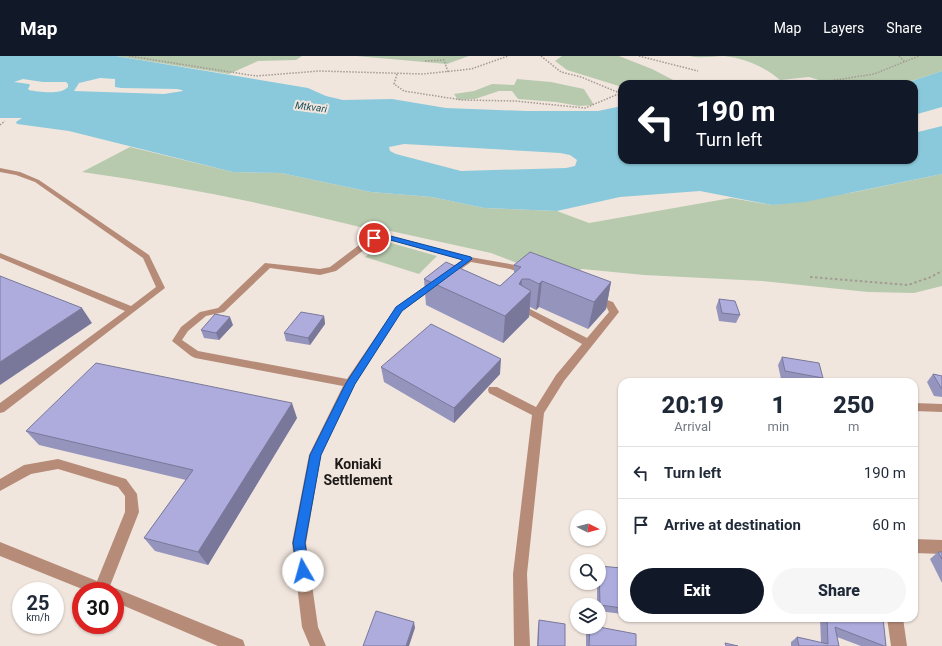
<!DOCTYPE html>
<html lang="en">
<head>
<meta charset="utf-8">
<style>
  body { margin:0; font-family:Roboto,sans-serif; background:#f6f6f7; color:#1f2937; height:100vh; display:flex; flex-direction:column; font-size:15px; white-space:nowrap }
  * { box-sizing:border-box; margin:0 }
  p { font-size:13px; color:#747a83 }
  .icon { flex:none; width:22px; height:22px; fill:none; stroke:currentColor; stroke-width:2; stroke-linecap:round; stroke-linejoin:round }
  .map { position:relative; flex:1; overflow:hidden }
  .panel { position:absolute; left:618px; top:322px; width:300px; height:244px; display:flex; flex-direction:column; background:#fff; border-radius:12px; box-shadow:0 1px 3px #0004 }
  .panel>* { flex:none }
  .hud { position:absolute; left:618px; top:24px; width:300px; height:84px; border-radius:12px; box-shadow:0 1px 3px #0004; background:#111827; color:#fff; overflow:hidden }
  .needle { width:26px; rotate:96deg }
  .controls { position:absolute; left:570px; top:454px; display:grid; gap:8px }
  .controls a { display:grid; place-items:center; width:36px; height:36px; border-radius:50%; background:#fff; box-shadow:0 1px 3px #0004; font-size:20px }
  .speed { position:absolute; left:12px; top:526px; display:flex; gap:8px; font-size:20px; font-weight:700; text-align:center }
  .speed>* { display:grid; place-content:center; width:52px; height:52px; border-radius:50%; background:#fff; box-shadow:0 1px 3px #0004; line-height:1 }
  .speed small { font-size:10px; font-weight:400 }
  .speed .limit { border:6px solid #d22; background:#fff; color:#111 }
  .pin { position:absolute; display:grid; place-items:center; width:34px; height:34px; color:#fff; margin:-17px; border:2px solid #fff; border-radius:50%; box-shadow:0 1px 4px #0007 }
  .me { position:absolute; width:44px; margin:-22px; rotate:353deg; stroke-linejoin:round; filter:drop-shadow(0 0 3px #0008) }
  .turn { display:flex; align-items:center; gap:14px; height:84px; padding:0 12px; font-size:18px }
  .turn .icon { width:52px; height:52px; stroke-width:2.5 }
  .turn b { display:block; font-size:28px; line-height:34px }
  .eta { display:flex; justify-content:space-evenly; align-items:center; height:68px; text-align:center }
  .eta b { font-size:24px; font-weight:800; line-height:28px }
  .button { display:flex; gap:8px; margin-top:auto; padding:8px 12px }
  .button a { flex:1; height:46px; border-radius:24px; background:#111827; color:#fff; font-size:16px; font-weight:800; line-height:46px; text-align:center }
  .button a+a { background:#f6f6f7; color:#1f2937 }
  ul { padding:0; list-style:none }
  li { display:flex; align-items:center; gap:12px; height:52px; padding:0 12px; border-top:1px solid #e0e1e3 }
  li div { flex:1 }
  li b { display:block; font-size:15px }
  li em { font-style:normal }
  header { display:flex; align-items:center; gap:24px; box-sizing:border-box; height:56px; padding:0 20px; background:#111827; color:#fff }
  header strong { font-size:19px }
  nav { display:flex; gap:22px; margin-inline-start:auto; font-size:14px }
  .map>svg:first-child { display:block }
  .green { fill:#b8caae }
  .water { fill:#8ac9db; fill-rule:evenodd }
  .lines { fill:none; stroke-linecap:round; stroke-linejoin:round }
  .path-far1 { stroke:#a39a94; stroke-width:1.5; stroke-dasharray:1.5 1.5; stroke-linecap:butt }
  .path { stroke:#a39a94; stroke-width:2; stroke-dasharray:2.5 2.5; stroke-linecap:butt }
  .minor { fill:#b68c79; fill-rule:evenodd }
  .wall { fill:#9594bd }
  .shaded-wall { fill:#79789a }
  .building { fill:#adacdc; stroke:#79789a }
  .route { fill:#1a73e8; stroke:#114b97 }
  .labels { text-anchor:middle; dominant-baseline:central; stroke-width:4; stroke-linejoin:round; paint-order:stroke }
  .far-water-label { font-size:10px; font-style:italic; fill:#194e5c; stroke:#f1e6de }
  .near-neighbourhood-label { font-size:14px; font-weight:bold; fill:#1d1916; stroke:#f1e6de }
</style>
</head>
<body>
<header>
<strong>Map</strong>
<nav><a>Map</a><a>Layers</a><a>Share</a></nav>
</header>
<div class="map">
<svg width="942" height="590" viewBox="0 0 942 590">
  <rect width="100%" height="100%" fill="#f1e6de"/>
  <path class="green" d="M116 0H302L296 4 258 5 229 18Z
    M356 0H469L447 8Z
    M562 0H619L652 13 681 28H622V31L567 14 555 5Z
    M690 0H942V15L903 28H832L809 21 780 24C766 11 743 2 724 0 713 0 701 3 690 0Z
    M517 23 551 26 584 33 594 49 579 50 556 46 518 43 512 35H499L475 43 458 44 454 38 474 35 492 28 514 29Z
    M130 91 233 116 281 117 371 136 432 141 484 152 557 155 589 167 731 142 772 149 855 136 942 118V230L914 237 868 236 762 225 644 219 582 213 561 224 491 197 386 174 376 175C279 150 181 130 82 116Z
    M384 185 437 200 419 218 365 201Z"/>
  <path class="water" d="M0 0H116L308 32 326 40 343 44 392 43 446 52 526 55H598L622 50V104H914V77L942 70V118L805 146 772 149 700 135 620 141 557 155 484 152 432 141 371 136 281 117 233 116 69 75 17 68 16 66 22 62H0ZM100 22 115 23V31L121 32 177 33 182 34 183 35 164 38 74 35 79 27ZM23 23 43 26H66L68 28V31C61 39 39 36 29 34L28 33 30 29 29 28 14 26ZM404 88 560 97 570 99 577 104 575 110 566 112 461 115 396 98 390 95 389 91Z
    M942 15V51L914 59V28H903Z"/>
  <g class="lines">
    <path class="path-far1" d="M129 0 256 20 319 15 423 18 471 13 508 0
      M541 0 561 16 581 21 622 38
      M639 0 698 15
      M899 0 905 6
      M425 5 444 4 448 16
      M397 18 394 28 404 35 462 44 515 45 585 52 616 39H622
      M810 28 874 18 919 0
      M0 69 5 65"/>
    <path class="path" d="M810 221 908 229 931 221 942 215"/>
    <path class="minor" d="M0 112 20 116 39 124 149 199 165 232 4 356 0 357V347L125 255 0 202V197L131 250 156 231 143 202 35 126 16 119 0 116Z
      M383 178 470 201 515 209 530 216 526 219 510 213 471 206 402 255 355 328 321 399 306 487 318 571 326 590H310L302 571 292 487 309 399 343 330 195 302 191 300 172 285 181 271 200 256 218 252 265 207 320 213 330 211 371 180ZM383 182 462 204 396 251 347 323 198 295 182 284 188 275 206 260 224 256 270 212 320 219 336 215 377 184Z
      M595 240 613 246 619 256 564 325 544 357 527 518 530 590H514L513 518 532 359 489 337 488 334 489 331H497L536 351 556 319 582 288 518 253 523 250 526 251 587 282 609 256 606 250 592 245 590 243Z
      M914 347 942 348V356L914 355Z
      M58 403 126 423 137 438 139 456 110 530 111 533 115 532 243 584 245 590H218L115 546V535H87L0 500V486L97 525 125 456V440L118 431 58 413 31 418 0 435V423L24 409Z
      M914 483 942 484V498L914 497Z
      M887 562H903L907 590H891Z"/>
  </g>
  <path class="wall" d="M514 209 611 226 606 253 588 273 539 251 536 254 530 251 529 261 503 287 426 249 424 223 500 230 514 217Z
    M719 243 740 259 736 267 719 265 716 251Z
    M324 260 325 268 310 289 286 285 284 277Z
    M233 269 219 284 204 282 201 274Z
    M782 301 823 322 821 326H799L781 323 778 309Z
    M381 311 500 318 454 367 384 326Z
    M933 318 942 320V341L934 340 927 326Z
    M297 362 208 509 155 495 144 482 186 424 39 389 26 375Z
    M938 496H942V527L930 503Z
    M622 512V558L599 555V549H597V527H599Z
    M820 562H883L886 590H861L837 581 839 590H791V586L797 581 821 587Z
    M539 564 565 590H537L538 570Z
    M589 571H599L636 590H586V578Z"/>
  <path class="shaded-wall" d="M522 223 520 245 531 235 529 261 503 287 505 260 519 228Z
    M542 225 539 251 536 254 539 228Z
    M611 226 606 253 588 273 594 246Z
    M82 252 92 267 0 329V306Z
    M324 260 325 268 310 289 308 282Z
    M230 261 233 269 219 284 216 277Z
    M501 303 500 318 454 367V352Z
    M292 347 297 362 208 509 198 496Z
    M414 566 415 572 409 590H406Z"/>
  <path class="building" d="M530 196 611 226 594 246 542 225 539 228 529 223H522L519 228 531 235 505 260 424 223 446 206 500 230 521 211 514 209Z
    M0 220 82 252 0 306Z
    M719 243 735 245 740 259 722 257Z
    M301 256 324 260 308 282 284 277Z
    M215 258 230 261 216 277 201 274Z
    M431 268 501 303 454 352 381 311Z
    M782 301 819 307 823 322 785 315Z
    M96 307 292 347 198 496 144 482 193 414 26 375Z
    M933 318 942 320V332H941Z
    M724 324 740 326H724Z
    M938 496H942V503Z
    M599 510 622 512V552L600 549Z
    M376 555 414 566 406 590H363Z
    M827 562H883L886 590H884L835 571 839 590H799L797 581 828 588Z
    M539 564 565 568V590H538Z
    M590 571H599L636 578V590H589Z
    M725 587 738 590H726Z"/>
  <path class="route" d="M383 178 471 201 472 203 402 255 355 328 321 399 305 487 309 515 307 519 303 521 298 519 293 487 310 399 346 327 396 251 463 204 383 182 374 184 370 182Z"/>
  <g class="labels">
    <g class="far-water-label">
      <text transform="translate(311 51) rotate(7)">Mtkvari</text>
    </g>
    <g class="near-neighbourhood-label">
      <text x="358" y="408">Koniaki<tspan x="358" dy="16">Settlement</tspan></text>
    </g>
  </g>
</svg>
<div class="controls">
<a><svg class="needle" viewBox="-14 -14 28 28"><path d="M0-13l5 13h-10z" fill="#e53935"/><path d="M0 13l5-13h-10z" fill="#747a83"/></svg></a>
<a><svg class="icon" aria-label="search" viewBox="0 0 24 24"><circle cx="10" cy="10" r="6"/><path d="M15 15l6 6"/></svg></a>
<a><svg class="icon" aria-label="layers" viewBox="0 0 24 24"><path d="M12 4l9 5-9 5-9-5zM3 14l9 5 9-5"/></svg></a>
</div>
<div class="speed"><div>25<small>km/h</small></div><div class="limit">30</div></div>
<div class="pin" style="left:374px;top:182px;background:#d93025"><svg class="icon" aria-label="arrive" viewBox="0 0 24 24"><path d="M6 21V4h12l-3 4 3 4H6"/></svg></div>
<svg class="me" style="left:303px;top:515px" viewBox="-20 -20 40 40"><circle r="19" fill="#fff"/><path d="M0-13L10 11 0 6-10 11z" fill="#1a73e8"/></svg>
<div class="hud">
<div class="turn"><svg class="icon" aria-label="left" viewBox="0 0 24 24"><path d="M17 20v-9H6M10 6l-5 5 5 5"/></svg><div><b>190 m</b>Turn left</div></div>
</div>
<section class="panel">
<div class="eta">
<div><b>20:19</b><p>Arrival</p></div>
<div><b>1</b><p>min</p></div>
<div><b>250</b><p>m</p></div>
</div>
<ul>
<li><svg class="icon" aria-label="left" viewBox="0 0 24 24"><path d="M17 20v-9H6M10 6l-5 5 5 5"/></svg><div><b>Turn left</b></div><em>190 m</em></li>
<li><svg class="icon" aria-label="arrive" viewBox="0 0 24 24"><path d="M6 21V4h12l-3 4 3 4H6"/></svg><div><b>Arrive at destination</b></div><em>60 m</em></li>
</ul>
<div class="button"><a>Exit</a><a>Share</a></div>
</section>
</div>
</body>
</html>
